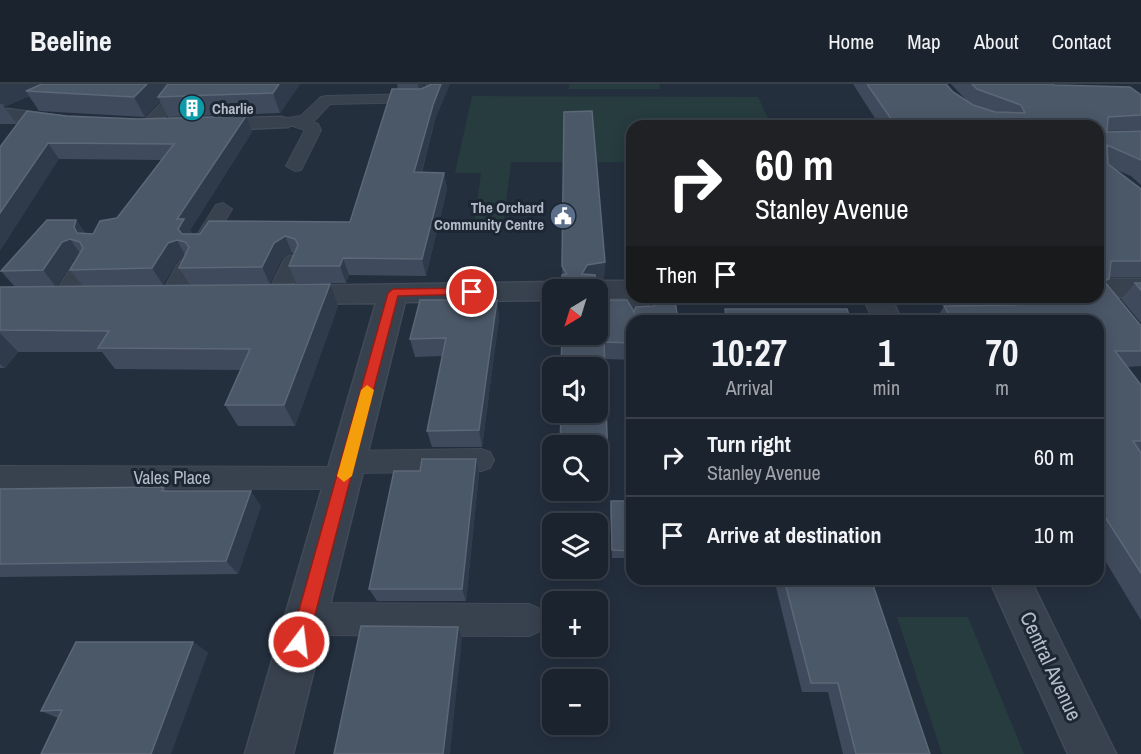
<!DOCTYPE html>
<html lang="en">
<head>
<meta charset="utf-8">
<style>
  body { margin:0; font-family:"Archivo Narrow",sans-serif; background:#282f3a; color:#f1f3f6; height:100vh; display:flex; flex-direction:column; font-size:22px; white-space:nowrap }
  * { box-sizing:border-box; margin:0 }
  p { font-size:20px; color:#a0a4aa }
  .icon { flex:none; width:33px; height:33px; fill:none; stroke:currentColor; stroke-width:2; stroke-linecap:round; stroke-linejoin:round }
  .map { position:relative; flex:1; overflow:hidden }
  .drawer { position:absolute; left:626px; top:231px; width:478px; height:270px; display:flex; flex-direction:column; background:#1b232e; border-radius:18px; box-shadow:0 3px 15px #0003,0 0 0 2px #39404a }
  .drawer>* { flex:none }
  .banner { position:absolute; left:626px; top:36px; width:478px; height:183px; border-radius:18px; box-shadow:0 3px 15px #0003,0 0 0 2px #39404a; background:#202124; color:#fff; overflow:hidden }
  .needle { width:39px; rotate:218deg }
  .tools { position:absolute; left:542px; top:195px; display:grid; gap:12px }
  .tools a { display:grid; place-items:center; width:66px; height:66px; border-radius:12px; background:#1b232e; box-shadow:0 3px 15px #0003,0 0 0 2px #39404a; font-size:30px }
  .pin { position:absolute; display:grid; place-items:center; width:51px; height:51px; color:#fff; margin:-26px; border:3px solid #fff; border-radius:50%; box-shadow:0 2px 6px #0007 }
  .me { position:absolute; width:66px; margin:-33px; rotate:15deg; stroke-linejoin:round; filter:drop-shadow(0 0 4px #0008) }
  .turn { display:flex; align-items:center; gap:21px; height:126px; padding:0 30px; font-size:27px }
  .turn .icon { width:78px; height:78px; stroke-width:2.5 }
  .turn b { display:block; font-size:42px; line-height:51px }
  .then { display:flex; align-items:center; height:57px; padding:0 30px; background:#0003; gap:12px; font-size:22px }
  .eta { display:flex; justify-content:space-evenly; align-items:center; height:102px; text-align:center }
  .eta b { font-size:36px; font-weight:800; line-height:42px }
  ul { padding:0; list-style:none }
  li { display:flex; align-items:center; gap:18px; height:78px; padding:0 30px; border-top:2px solid #39404a }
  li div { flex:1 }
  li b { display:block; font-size:22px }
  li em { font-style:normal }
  header { display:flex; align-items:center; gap:36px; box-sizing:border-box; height:84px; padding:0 30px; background:#1b232e; border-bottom:2px solid #39404a }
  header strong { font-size:28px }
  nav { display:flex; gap:33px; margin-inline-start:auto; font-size:21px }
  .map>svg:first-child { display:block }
  .green { fill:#263c3f }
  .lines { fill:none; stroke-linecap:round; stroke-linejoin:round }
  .lane-casing { stroke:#414a57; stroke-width:2 }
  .street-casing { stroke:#414a57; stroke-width:3 }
  .lane { fill:#38414e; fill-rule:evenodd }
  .street { fill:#38414e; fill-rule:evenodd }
  .wall { fill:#3f4b5c; fill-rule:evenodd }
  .shaded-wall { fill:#2f3b4b }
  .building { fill:#4b5868; stroke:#5c6777; stroke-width:1.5 }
  .route { fill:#d93025; stroke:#8d1f18; stroke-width:1.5 }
  .slow { fill:#f59e0b }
  .labels { text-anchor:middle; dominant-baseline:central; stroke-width:6; stroke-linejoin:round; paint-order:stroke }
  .far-poi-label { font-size:15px; font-weight:bold; fill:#b4bcc9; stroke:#1d2633; text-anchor:start }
  .street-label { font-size:18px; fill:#b4bcc9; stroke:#1d2633 }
  .near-street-label { font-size:21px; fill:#b4bcc9; stroke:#1d2633 }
</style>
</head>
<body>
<header>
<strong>Beeline</strong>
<nav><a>Home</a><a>Map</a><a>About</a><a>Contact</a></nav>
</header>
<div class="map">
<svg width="1141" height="670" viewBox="0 0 1141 670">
  <rect width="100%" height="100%" fill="#242f3e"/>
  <path class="green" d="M569 0H659L660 5H569Z
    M472 12 758 13 772 42H632L631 78H511L503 144H474L481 89H455Z
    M897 533H968L1024 670H942Z"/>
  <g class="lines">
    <defs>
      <path id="lane" d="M427 0H441L437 12 423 18 330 20 313 38 318 40 321 46 301 86 295 87 286 82 305 46 293 42H275L273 39 275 36 301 32 321 13 326 12 420 10 425 7Z
        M172 12 179 16 177 19 153 46H141L139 43 141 40 167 13Z
        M223 119 232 125 210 162 207 166H193L190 162 216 121Z
        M293 171 300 173 303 177 289 211 286 216H270L267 211 283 177 286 173Z
        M83 174 90 176 93 180 74 214 71 219H55L52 214 73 180 76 176Z
        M187 175 194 177 197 181 179 217H163L160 212 177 181 180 177Z
        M632 207V213H647L650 237H632V242L628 237 625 213Z
        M481 365 490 368 494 376 490 384 481 387 355 389 358 394 354 402 344 405 0 404V382L337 383 335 378 338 370 348 367Z
        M305 519 529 520 540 525 545 536 540 547 529 552 305 551 294 546 289 535 294 524Z"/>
      <path id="street" d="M7 25 68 33 75 35 78 39 75 43 68 45 0 35V27Z
        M281 33 288 35 291 39 288 43 204 47 197 45 194 41 197 37 204 35Z
        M1098 195H1141V213H1098Z
        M597 197H632V213H639L597 215V206H584L587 200Z
        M552 198 562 201 565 206H552V216L405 218 293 670H245L376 219 290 220 280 217 276 211 280 205 290 202Z
        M863 213H891L902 237H874Z
        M989 495H1030L1116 670H1068Z"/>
    </defs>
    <use href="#lane" class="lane-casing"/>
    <use href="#street" class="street-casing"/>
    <use href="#lane" class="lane"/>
    <use href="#street" class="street"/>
  </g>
  <path class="wall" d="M0 0H300L280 29 168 33 160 17 145 33 39 27 29 12 4 23 17 40H0Z
    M397 0H425L422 4 435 36 422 88 444 89 447 105 426 192 349 191 346 199H296L289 182 295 169H292L281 176 270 200 190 201 179 184 184 174 178 176 163 201 338 222 295 342H238L225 321 240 286 115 285 102 268H18L5 284H0V203H15L1 187 76 136 86 150H93L117 134 162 76 59 75 0 63 66 32 252 48 190 146 193 150 350 138 398 5ZM77 174 70 186 83 202H57L74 175Z
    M853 0H946L953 8 969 19 951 0H1053L1054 1 1141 11V46L1107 47V48L1141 47V101L1131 92 1112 84 1141 105V193H1109L1106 199 1141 267V282L1127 283 1141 301V536L1098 465V237H935L944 222 994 221 989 213H1098V42H880Z
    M564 28 605 178 604 195 596 196V200L609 216 634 228 653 222 654 216H675L632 237V276L605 275 608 381 607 396H597V362L562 206Z
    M1135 199H1141V239L1121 215Z
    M497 216 499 234 482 363H432L427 347 442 272 415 273 410 255Z
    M725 225 851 237H724L723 234Z
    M479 389 466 517H377L369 505Z
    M164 403 167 407 261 422 238 490 0 493V405Z
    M611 417H632V474H612L610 424Z
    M774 495H871L930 670H843L828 608H802Z
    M193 558 208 569 58 634 41 627Z"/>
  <path class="shaded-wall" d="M0 0H56L26 7 29 12 4 23 3 20H0Z
    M147 0H167L172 10 158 13 160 17 145 33 134 13Z
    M279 0H300L280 29 273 9Z
    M418 0H425L419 8Z
    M441 0H450L435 36 417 105 414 88 433 21Z
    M246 32 252 48 190 146 194 152 188 161 178 145 177 135Z
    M48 59 59 75 0 167V129Z
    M444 89 447 105 426 192 422 175Z
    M76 136 88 153 77 149 74 143Z
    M285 152 292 169 281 176 270 200 262 183 274 159Z
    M70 155 82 172 74 175 56 203 43 186 62 158Z
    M177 156 186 173 178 176 163 201 152 184 168 159Z
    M343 174 349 191 346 199 340 182Z
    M605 178 604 195 586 198 582 190 587 181Z
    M330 200 338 222 295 342 284 321Z
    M497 216 499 234 482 363 479 346Z
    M0 249 18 268 5 284 0 280Z
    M476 375 479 389 466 517 462 505Z
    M251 407 261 422 238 490 226 477Z
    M458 543 462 554 450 670H443Z
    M193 558 208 569 171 670H151Z"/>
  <path class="building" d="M42 0H147L134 13 26 7Z
    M168 0H279L273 9 158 13Z
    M432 0H441L433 21 414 88 444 89 422 175 343 174 340 182H289L298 161 295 155 285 152 274 159 262 183 179 184 189 163 185 158 177 156 168 159 152 184 70 186 83 164 80 158 70 155 62 158 43 186 1 187 47 136H76L74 143 77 149 93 150 100 137 117 134 174 60 48 59 0 129V63L27 27 66 32 138 35 246 32 177 135H184L178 145 182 150H200L209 137 350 138 392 5H421Z
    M867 0H946L953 8 973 21 995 28 1025 29 1021 21 977 5 972 0H1053L1054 1 1130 3 1141 11V31L1108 33 1107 48 1141 47V76L1107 61 1108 80 1141 105V177H1111L1109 195 1104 197 1141 242V267H1115L1141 301V357H1133L1141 369V489L1098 422V237H953L944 222 1016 221 1010 213H1098V42H896Z
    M592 27 605 178 587 181 582 190 595 191 596 200H607L609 216H627L634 228 636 223 654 222V216H675L678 237H632V259L604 258 608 381H597V362H560L561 328H597V284H561L562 250H597V206H562V191L567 190 562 182 564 28Z
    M1135 199H1141V206Z
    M330 200 284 321H225L250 265 98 264 109 247 0 246V203Z
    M420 216H497L479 346 427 347 446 254 410 255Z
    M725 225H847L851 237H728Z
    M422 375H476L462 505H369L394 387H420Z
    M164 403 162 407H251L226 477 0 480V405Z
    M611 417H632V467L612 466Z
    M784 495H871L930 670H856L838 599H811Z
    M361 542 458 543 443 670H334Z
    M76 558H193L151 670H41L62 626 41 627Z"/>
  <path class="route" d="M472 204 478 208 477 210 398 212 308 558 305 564 299 567 293 564 290 558 388 209 393 205Z"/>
  <path class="slow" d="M367 301 374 306 352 392 344 398 337 392 361 306Z"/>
  <defs>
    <symbol id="building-disc" viewBox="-11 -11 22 22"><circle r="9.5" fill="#0f9aa8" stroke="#1d2633"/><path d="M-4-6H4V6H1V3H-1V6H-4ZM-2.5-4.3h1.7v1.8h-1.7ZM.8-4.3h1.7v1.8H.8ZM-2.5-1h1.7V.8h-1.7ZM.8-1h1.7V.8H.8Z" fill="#fff"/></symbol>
    <symbol id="civic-disc" viewBox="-11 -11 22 22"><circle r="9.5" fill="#5c6f8a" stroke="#1d2633"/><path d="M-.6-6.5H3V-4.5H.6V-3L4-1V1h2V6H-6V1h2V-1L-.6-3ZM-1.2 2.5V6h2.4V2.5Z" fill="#fff"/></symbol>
  </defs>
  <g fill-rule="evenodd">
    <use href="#building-disc" x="177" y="9" width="30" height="30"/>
    <use href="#civic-disc" x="548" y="117" width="30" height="30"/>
  </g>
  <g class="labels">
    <g class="far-poi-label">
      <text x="212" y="24">Charlie</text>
      <text x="544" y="123" text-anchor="end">The Orchard<tspan x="544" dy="17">Community Centre</tspan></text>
    </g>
    <g class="street-label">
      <text x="172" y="393">Vales Place</text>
    </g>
    <g class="near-street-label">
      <text transform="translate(1051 582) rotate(65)">Central Avenue</text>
    </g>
  </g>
</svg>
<div class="tools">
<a><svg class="needle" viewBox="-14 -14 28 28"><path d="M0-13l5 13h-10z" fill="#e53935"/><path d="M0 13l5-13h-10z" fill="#a0a4aa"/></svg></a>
<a><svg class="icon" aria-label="sound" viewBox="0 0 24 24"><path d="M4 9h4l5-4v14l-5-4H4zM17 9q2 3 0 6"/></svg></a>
<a><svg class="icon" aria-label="search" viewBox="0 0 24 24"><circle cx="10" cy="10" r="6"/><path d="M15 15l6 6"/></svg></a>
<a><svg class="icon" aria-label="layers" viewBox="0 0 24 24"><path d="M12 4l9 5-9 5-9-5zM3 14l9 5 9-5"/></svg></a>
<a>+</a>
<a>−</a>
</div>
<div class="pin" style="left:472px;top:208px;background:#d93025"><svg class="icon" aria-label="arrive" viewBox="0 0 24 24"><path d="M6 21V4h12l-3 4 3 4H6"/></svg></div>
<svg class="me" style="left:299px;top:558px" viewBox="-20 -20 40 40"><circle r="17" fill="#d93025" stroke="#fff" stroke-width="3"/><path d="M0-11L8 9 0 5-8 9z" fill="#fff"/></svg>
<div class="banner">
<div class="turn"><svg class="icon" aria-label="right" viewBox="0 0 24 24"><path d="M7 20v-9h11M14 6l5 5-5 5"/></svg><div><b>60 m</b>Stanley Avenue</div></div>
<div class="then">Then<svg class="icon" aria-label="arrive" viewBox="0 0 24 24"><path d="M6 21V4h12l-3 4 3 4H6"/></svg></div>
</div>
<section class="drawer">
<div class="eta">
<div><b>10:27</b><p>Arrival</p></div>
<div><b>1</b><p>min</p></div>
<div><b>70</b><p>m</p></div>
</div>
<ul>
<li><svg class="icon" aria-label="right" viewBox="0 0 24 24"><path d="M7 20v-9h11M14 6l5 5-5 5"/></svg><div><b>Turn right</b><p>Stanley Avenue</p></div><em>60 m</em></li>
<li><svg class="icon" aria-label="arrive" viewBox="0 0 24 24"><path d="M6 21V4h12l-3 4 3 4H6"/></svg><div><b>Arrive at destination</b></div><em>10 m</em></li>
</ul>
</section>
</div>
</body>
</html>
